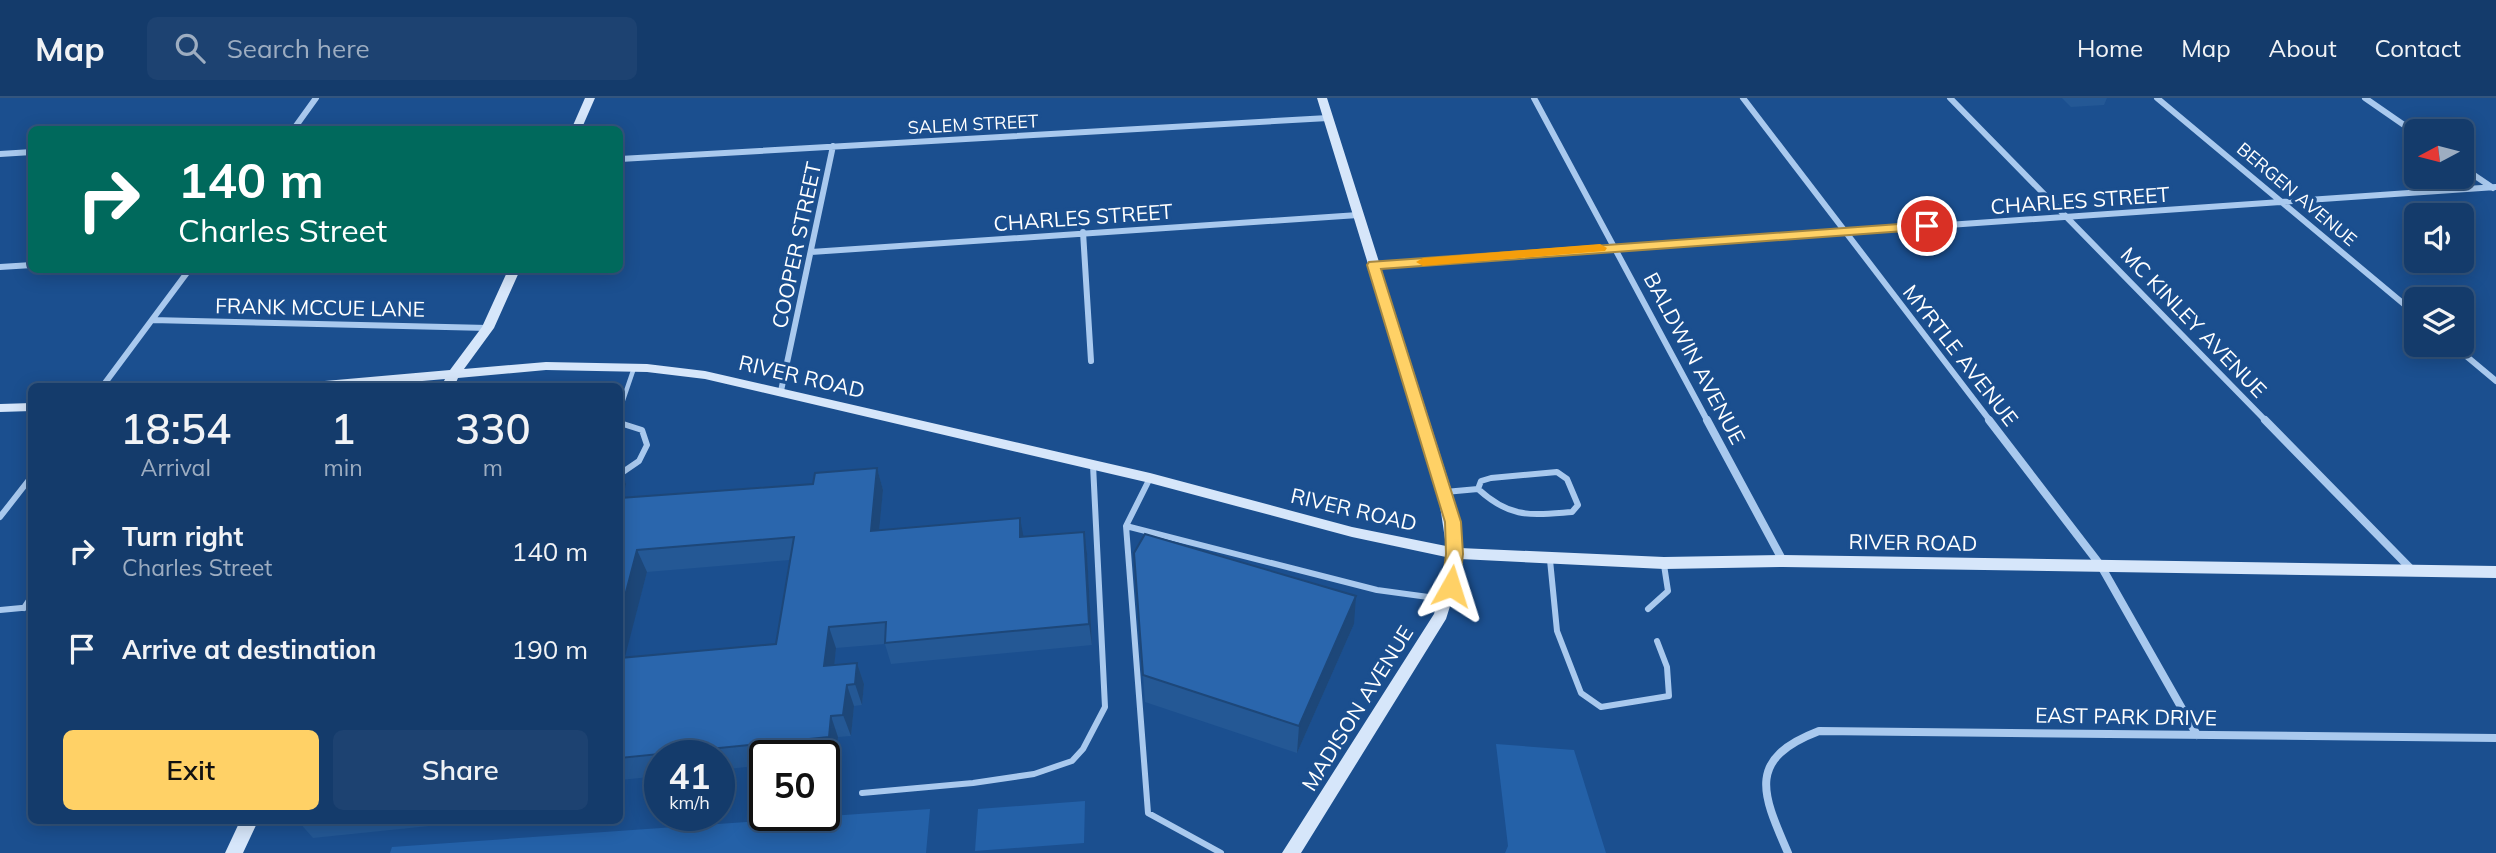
<!DOCTYPE html>
<html lang="en">
<head>
<meta charset="utf-8">
<style>
  body { margin:0; font-family:Mulish,sans-serif; background:#1d4271; color:#f1f3f6; height:100vh; display:flex; flex-direction:column; font-size:26px; white-space:nowrap }
  * { box-sizing:border-box; margin:0 }
  p { font-size:23px; color:#9dadc1 }
  .icon { flex:none; width:38px; height:38px; fill:none; stroke:currentColor; stroke-width:2; stroke-linecap:round; stroke-linejoin:round }
  .map { position:relative; flex:1; overflow:hidden }
  .side { position:absolute; left:28px; top:285px; width:595px; height:441px; display:flex; flex-direction:column; background:#143b6b; border-radius:10px; box-shadow:0 4px 18px #0003,0 0 0 2px #33557e }
  .side>* { flex:none }
  .banner { position:absolute; left:28px; top:28px; width:595px; height:147px; border-radius:10px; box-shadow:0 4px 18px #0003,0 0 0 2px #33557e; background:#00695c; color:#fff; overflow:hidden }
  .needle { width:46px; rotate:263deg }
  .fabs { position:absolute; left:2404px; top:21px; display:grid; gap:14px }
  .fabs a { display:grid; place-items:center; width:70px; height:70px; border-radius:10px; background:#143b6b; box-shadow:0 4px 18px #0003,0 0 0 2px #33557e; font-size:35px }
  .speed { position:absolute; left:644px; top:642px; display:flex; gap:14px; font-size:35px; font-weight:700; text-align:center }
  .speed>* { display:grid; place-content:center; width:91px; height:91px; border-radius:50%; background:#143b6b; box-shadow:0 4px 18px #0003,0 0 0 2px #33557e; line-height:1 }
  .speed small { font-size:18px; font-weight:400 }
  .speed .limit { border:4px solid #111; border-radius:10px; background:#fff; color:#111 }
  .pin { position:absolute; display:grid; place-items:center; width:60px; height:60px; color:#fff; margin:-30px; border:4px solid #fff; border-radius:50%; box-shadow:0 2px 7px #0007 }
  .me { position:absolute; width:77px; margin:-38px; rotate:6deg; stroke-linejoin:round; filter:drop-shadow(0 0 5px #0008) }
  .turn { display:flex; align-items:center; gap:24px; height:147px; padding:0 35px; font-size:32px }
  .turn .icon { width:91px; height:91px; stroke-width:2.5 }
  .turn b { display:block; font-size:49px; line-height:60px }
  .eta { display:flex; justify-content:space-evenly; align-items:center; height:119px; text-align:center }
  .eta b { font-size:42px; font-weight:600; line-height:49px }
  .button { display:flex; gap:14px; margin-top:auto; padding:14px 35px }
  .button a { flex:1; height:80px; border-radius:10px; background:#ffd166; color:#111; font-size:28px; font-weight:600; line-height:80px; text-align:center }
  .button a+a { background:#1d4271; color:#f1f3f6 }
  ul { padding:0; list-style:none }
  li { display:flex; align-items:center; gap:21px; height:98px; padding:0 35px }
  li div { flex:1 }
  li b { display:block; font-size:26px }
  li em { font-style:normal }
  header { display:flex; align-items:center; gap:42px; box-sizing:border-box; height:98px; padding:0 35px; background:#143b6b; border-bottom:2px solid #33557e }
  header strong { font-size:33px }
  nav { display:flex; gap:38px; margin-inline-start:auto; font-size:24px }
  .search { width:490px; height:63px; background:#1d4271; display:flex; align-items:center; gap:18px; box-sizing:border-box; padding:0 24px; border-radius:10px; color:#9dadc1; font-size:26px }
  .map>svg:first-child { display:block }
  .green { fill:#2461a8 }
  .lines { fill:none; stroke-linecap:round; stroke-linejoin:round }
  .lane-far1 { stroke:#a9c9ee; stroke-width:4.5 }
  .lane { stroke:#a9c9ee; stroke-width:6 }
  .street-far1 { stroke:#a9c9ee; stroke-width:6 }
  .street { stroke:#a9c9ee; stroke-width:8 }
  .secondary { fill:#d6e6fa; fill-rule:evenodd }
  .wall { fill:#245895; fill-rule:evenodd }
  .shaded-wall { fill:#1d4779 }
  .building { fill:#2a66ad; stroke:#1d4779; stroke-width:2 }
  .route { fill:#ffd166; stroke:#a68842; stroke-width:2 }
  .slow { fill:#f59e0b }
  .labels { text-anchor:middle; dominant-baseline:central; stroke-width:7; stroke-linejoin:round; paint-order:stroke }
  .far-street-label { font-size:18px; fill:#fff; stroke:#1b4f8f }
  .street-label { font-size:21px; fill:#fff; stroke:#1b4f8f }
</style>
</head>
<body>
<header>
<strong>Map</strong>
<div class="search"><svg class="icon" aria-label="search" viewBox="0 0 24 24"><circle cx="10" cy="10" r="6"/><path d="M15 15l6 6"/></svg>Search here</div>
<nav><a>Home</a><a>Map</a><a>About</a><a>Contact</a></nav>
</header>
<div class="map">
<svg width="2496" height="755" viewBox="0 0 2496 755">
  <rect width="100%" height="100%" fill="#1b4f8f"/>
  <path class="green" d="M1496 646 1574 652 1606 755H1505L1508 748Z
    M1085 703 1084 745 975 753 978 711Z
    M930 711 926 755H390L392 749Z"/>
  <g class="lines">
    <path class="lane-far1" d="M620 311 634 270"/>
    <path class="lane" d="M620 325 642 332 647 347 639 363 620 376
      M1557 374 1567 381 1578 407 1572 414C1530 417 1511 421 1478 391L1481 383 1491 380Z
      M1150 380 1126 428 1148 715 1221 755
      M1445 394 1478 391
      M0 419 32 378
      M1126 428 1377 492 1443 501
      M1550 462 1557 533 1581 595 1601 609 1669 598 1667 569 1657 543
      M24 510 32 498
      M1648 511 1668 493 1664 467
      M0 512 32 509
      M862 695 973 685 1034 676 1072 663 1083 651 1105 609 1093 367"/>
    <path class="street-far1" d="M1534 0 1708 324
      M1743 0 1991 324
      M1950 0 2267 324
      M2157 0 2417 217
      M2365 0 2417 36
      M293 32 316 0
      M0 56 32 54
      M620 61 1328 20
      M2462 69 2493 90
      M1083 134 1091 263
      M811 154 1358 117
      M1373 167 2496 89
      M0 169 32 167
      M152 222 488 230
      M2453 247 2496 283
      M102 289 189 172
      M781 293 833 48"/>
    <path class="street" d="M1707 322 1783 463
      M1989 322 2101 468 2197 637
      M2265 322 2413 473
      M1788 755C1762 695 1746 661 1819 633L2496 640"/>
    <path class="secondary" d="M585 0H595L581 32H571Z
      M1317 0H1327L1452 394 1460 450 1664 459 1783 457 2496 468V480L1783 469 1664 471 1460 461 1457 486 1446 521 1301 755H1282L1434 516 1442 486 1446 459 1352 439 1150 385 705 281 647 274 546 272 458 280 454 289H441L445 281 354 289H296L302 285 450 272 482 229 508 172H520L494 230 464 271 546 264 647 266 705 273 1150 375 1352 429 1446 448 1438 394Z
      M32 305V313L0 314V306Z
      M240 723H258L243 755H225Z"/>
  </g>
  <path class="wall" d="M2062 0H2107L2104 7 2071 9Z
    M877 370 883 392 879 432 1023 439 1084 434 1087 455 1092 547 891 566 885 546 836 550 834 567 857 565 864 586 862 607 854 608 851 638 838 639 836 660 824 661V658H765V667L719 672V658H660V678L620 682V371L626 386 622 400 813 386ZM790 462 776 546 624 560 647 474Z
    M1134 455 1354 526 1297 655 1145 604Z
    M298 723H468V724L313 740Z"/>
  <path class="shaded-wall" d="M877 370 883 392 877 454 871 433Z
    M620 371 626 386 620 410Z
    M1020 420 1024 441 1020 439Z
    M1084 434 1087 455 1092 547 1089 526Z
    M637 452 647 474 620 578V517Z
    M1356 498 1354 526 1297 655 1299 628Z
    M829 529 836 550 832 589 824 568Z
    M857 565 864 586 862 607 855 586Z
    M847 587 854 608 851 638 843 617Z
    M831 618 838 639 836 660 829 639Z"/>
  <path class="building" d="M877 370 871 433 1020 420V439L1084 434 1089 526 885 545 886 524 829 529 824 568 857 565 855 586 847 587 843 617 831 618 829 639 620 660V560L776 546 794 439 637 452 620 517V400L813 386 815 375Z
    M1145 436 1356 498 1299 628 1143 577 1134 455Z"/>
  <path class="route" d="M1927 124 1934 128 1932 131 1381 171 1461 424 1463 456 1459 488 1457 493H1445L1442 488 1446 456 1445 424 1367 167 1369 164Z"/>
  <path class="slow" d="M1600 146 1607 150 1605 153 1423 168 1416 164 1423 160Z"/>
  <g class="labels">
    <g class="far-street-label">
      <text transform="translate(973 26) rotate(-3)">SALEM STREET</text>
      <text transform="translate(2297 96) rotate(40)">BERGEN AVENUE</text>
    </g>
    <g class="street-label">
      <text transform="translate(2080 102) rotate(-4)">CHARLES STREET</text>
      <text transform="translate(1083 119) rotate(-4)">CHARLES STREET</text>
      <text transform="translate(796 147) rotate(-78)">COOPER STREET</text>
      <text transform="translate(320 209) rotate(1)">FRANK MCCUE LANE</text>
      <text transform="translate(2194 224) rotate(46)">MC KINLEY AVENUE</text>
      <text transform="translate(1961 257) rotate(52)">MYRTLE AVENUE</text>
      <text transform="translate(1695 260) rotate(62)">BALDWIN AVENUE</text>
      <text transform="translate(802 278) rotate(13)">RIVER ROAD</text>
      <text transform="translate(1354 411) rotate(13)">RIVER ROAD</text>
      <text transform="translate(1913 444) rotate(1)">RIVER ROAD</text>
      <text transform="translate(1357 610) rotate(-58)">MADISON AVENUE</text>
      <text transform="translate(2126 618) rotate(1)">EAST PARK DRIVE</text>
    </g>
  </g>
</svg>
<div class="fabs">
<a><svg class="needle" viewBox="-14 -14 28 28"><path d="M0-13l5 13h-10z" fill="#e53935"/><path d="M0 13l5-13h-10z" fill="#9dadc1"/></svg></a>
<a><svg class="icon" aria-label="sound" viewBox="0 0 24 24"><path d="M4 9h4l5-4v14l-5-4H4zM17 9q2 3 0 6"/></svg></a>
<a><svg class="icon" aria-label="layers" viewBox="0 0 24 24"><path d="M12 4l9 5-9 5-9-5zM3 14l9 5 9-5"/></svg></a>
</div>
<div class="speed"><div>41<small>km/h</small></div><div class="limit">50</div></div>
<div class="pin" style="left:1927px;top:128px;background:#d93025"><svg class="icon" aria-label="arrive" viewBox="0 0 24 24"><path d="M6 21V4h12l-3 4 3 4H6"/></svg></div>
<svg class="me" style="left:1451px;top:488px" viewBox="-20 -20 40 40"><path d="M0-17L14 15 0 8-14 15z" fill="#ffd166" stroke="#fff" stroke-width="4"/></svg>
<div class="banner">
<div class="turn"><svg class="icon" aria-label="right" viewBox="0 0 24 24"><path d="M7 20v-9h11M14 6l5 5-5 5"/></svg><div><b>140 m</b>Charles Street</div></div>
</div>
<section class="side">
<div class="eta">
<div><b>18:54</b><p>Arrival</p></div>
<div><b>1</b><p>min</p></div>
<div><b>330</b><p>m</p></div>
</div>
<ul>
<li><svg class="icon" aria-label="right" viewBox="0 0 24 24"><path d="M7 20v-9h11M14 6l5 5-5 5"/></svg><div><b>Turn right</b><p>Charles Street</p></div><em>140 m</em></li>
<li><svg class="icon" aria-label="arrive" viewBox="0 0 24 24"><path d="M6 21V4h12l-3 4 3 4H6"/></svg><div><b>Arrive at destination</b></div><em>190 m</em></li>
</ul>
<div class="button"><a>Exit</a><a>Share</a></div>
</section>
</div>
</body>
</html>
